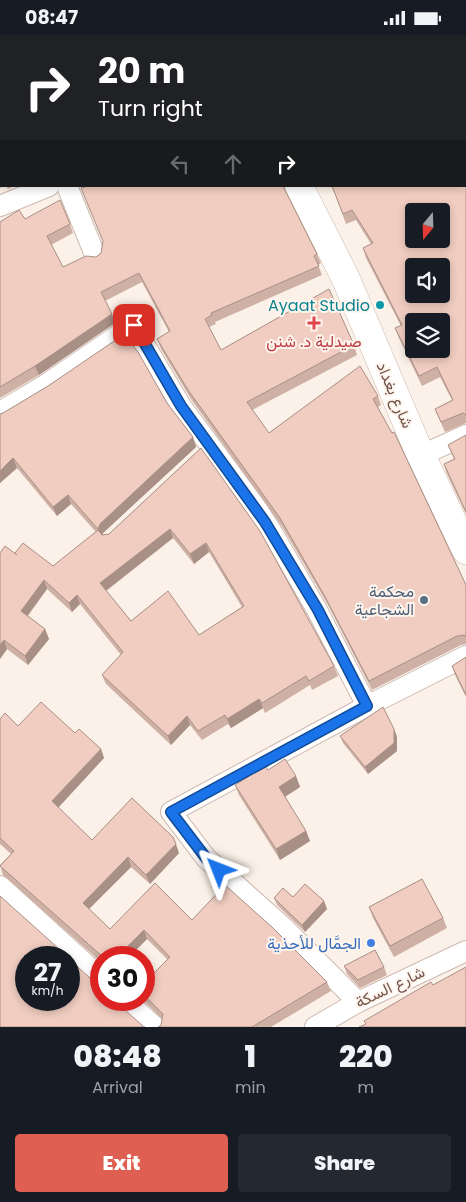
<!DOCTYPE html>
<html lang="en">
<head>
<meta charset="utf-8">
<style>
  body { margin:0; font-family:Poppins,Vazirmatn,sans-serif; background:#242831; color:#f1f3f6; height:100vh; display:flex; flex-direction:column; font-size:19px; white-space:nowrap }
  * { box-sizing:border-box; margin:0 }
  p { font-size:16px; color:#9ea1a6 }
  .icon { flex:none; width:28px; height:28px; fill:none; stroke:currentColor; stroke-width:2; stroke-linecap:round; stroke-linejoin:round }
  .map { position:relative; height:992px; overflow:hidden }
  .side { display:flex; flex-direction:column; background:#171b24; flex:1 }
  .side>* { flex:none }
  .guide { position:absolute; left:0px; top:0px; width:466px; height:152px; box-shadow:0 2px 8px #0003; background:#202124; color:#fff; overflow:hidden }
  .needle { width:32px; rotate:199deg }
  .buttons { position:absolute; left:405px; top:168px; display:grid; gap:10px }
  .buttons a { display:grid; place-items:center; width:45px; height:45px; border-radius:5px; background:#171b24; box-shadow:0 2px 8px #0003; font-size:25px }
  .speed { position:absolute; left:15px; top:911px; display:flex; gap:10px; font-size:25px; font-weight:700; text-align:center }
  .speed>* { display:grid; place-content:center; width:65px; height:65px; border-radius:50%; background:#171b24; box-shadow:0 2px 8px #0003; line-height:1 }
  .speed small { font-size:12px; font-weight:400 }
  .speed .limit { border:8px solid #d22; background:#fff; color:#111 }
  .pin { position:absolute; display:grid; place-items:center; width:42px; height:42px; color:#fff; margin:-21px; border-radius:10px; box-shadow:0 2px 8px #0006 }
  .me { position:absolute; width:55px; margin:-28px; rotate:315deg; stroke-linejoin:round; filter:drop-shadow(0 0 4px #0008) }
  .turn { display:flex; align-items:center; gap:18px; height:105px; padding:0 15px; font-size:22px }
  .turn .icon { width:65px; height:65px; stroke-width:2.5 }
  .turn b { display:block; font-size:35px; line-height:42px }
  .lanes { display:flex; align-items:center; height:48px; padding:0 15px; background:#0003; justify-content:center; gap:25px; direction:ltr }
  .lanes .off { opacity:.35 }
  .eta { display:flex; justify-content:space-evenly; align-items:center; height:85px; text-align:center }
  .eta b { font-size:30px; font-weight:800; line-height:35px }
  .cta { display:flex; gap:10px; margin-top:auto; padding:10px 15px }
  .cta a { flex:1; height:58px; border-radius:5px; background:#df6053; color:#fff; font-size:20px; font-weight:800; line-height:58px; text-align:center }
  .cta a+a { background:#242831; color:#f1f3f6 }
  .status { display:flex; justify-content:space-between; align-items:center; height:35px; padding:0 25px; background:#171b24; direction:ltr }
  .status svg { height:14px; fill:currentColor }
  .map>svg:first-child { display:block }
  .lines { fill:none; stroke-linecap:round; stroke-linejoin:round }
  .minor-casing { stroke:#cfbab1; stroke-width:22 }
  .secondary-casing { stroke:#d2b9ae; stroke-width:29 }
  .minor { stroke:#fff; stroke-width:20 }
  .secondary { stroke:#fff; stroke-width:28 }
  .wall { fill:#ceb0a5; fill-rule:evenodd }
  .shaded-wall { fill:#a89086 }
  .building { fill:#f0cdc0; stroke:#a89086; fill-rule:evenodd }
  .route-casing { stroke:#114b97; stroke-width:12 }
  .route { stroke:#1a73e8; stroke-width:9 }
  .culture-dot { fill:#0f9aa8; stroke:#fef6ee; stroke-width:2 }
  .health-dot { fill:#e0444e; stroke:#fef6ee; stroke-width:2 }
  .service-dot { fill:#5c6f8a; stroke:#fef6ee; stroke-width:2 }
  .shop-dot { fill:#3f7fe0; stroke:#fef6ee; stroke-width:2 }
  .labels { text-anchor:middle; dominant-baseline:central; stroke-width:4; stroke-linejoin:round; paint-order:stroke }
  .culture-label { font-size:16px; fill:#0d838f; stroke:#fef6ee; text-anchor:end }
  .health-label { font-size:16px; fill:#be3a42; stroke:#fef6ee }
  .street-label { font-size:16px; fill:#74564d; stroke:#fef6ee }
  .service-label { font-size:16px; fill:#4e5e75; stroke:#fef6ee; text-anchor:end }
  .shop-label { font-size:16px; fill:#366cbe; stroke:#fef6ee; text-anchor:end }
</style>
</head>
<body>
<div class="status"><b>08:47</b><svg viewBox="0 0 49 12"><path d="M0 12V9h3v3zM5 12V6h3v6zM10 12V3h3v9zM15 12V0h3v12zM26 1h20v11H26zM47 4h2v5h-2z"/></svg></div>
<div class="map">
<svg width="466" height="992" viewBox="0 0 466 992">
  <rect width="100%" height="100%" fill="#fbf1e8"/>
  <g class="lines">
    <defs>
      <path id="minor" d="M396 1 399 0
        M0 14 1 16
        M67 151 95 220
        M0 171 49 151
        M0 377 45 350 133 290 181 371 257 474 273 499 317 575 367 671
        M422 420 466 400
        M0 851 101 943
        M125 965 155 992
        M358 967 284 893 206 823 171 777 367 671 466 621
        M315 992 358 967 466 916"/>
      <path id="secondary" d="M237 0 238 1
        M299 151 345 242 418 414 466 515"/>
    </defs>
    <use href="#minor" class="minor-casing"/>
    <use href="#secondary" class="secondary-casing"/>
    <use href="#minor" class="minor"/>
    <use href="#secondary" class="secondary"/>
  </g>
  <path class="wall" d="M0 0H102V1H1V3L0 2Z
    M259 0H341L337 1H260Z
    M466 0V388L445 397 435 374 452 365 440 342 422 351 399 303 395 293 401 291 366 223 363 213 371 209 356 185 346 189 332 151Z
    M0 17 1 18V42L0 43Z
    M0 72H1V151H5L0 153Z
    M6 151H14L8 154Z
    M88 151H284L285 154 317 219 321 228 318 230 322 240 215 287 216 289 209 292 221 315 354 310 357 320 252 375 269 398 378 361 381 370 378 372 466 550V609L461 610 372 655 328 570 283 493 191 364 161 314 157 304 169 297 142 247 105 266 112 279 115 288 39 340 0 363V187L25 184 70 189 73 198 51 210 63 232 96 222 101 218 103 207Z
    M126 307 167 368 193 402 196 412 103 498 102 500 109 499 201 413 334 631 338 641 312 655 310 650 265 678 263 673 231 693 228 689 202 705 190 690 171 710 106 649 102 640 121 620 80 569 72 577 47 554 28 581 45 594 49 604 28 630 7 614 0 624 15 518 53 531 96 497 71 469 57 481 17 433 0 448V379L3 378ZM173 503 194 529 209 517 242 572 199 600 131 586 106 556Z
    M466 400V479L447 439 444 429 454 424 448 410Z
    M466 622V662L455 640 452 631Z
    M0 684 18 691 75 698 101 714 104 723 58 773 92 805 179 818 150 849 131 832 89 874 110 894 192 885 327 947 331 956 271 992H158L161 990 162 984 143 965H144V948L168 925 147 904 129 922H101V927L3 840 0 830 11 819 0 809Z
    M394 694 397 702V716L368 739 343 708 340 701Z
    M268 735 296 741 300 752 285 762 306 796 310 806 280 825 239 760 235 750Z
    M293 862 324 866 327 874 305 897 277 870 274 863Z
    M369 872 443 883 447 893 394 922 373 883Z
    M344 931 384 932 387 940 360 953 347 939Z"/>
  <path class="shaded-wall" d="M348 0H360L358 1H348Z
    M112 279 115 288 39 340 35 331Z
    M193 402 196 412 103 498 101 503 98 494 100 489Z
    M13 423 17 433 0 448V436Z
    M68 460 71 469 57 481 53 472Z
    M170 494 173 503 103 558 100 548Z
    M206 508 209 517 194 529 190 519Z
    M44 545 47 554 24 585 21 576Z
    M77 560 80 569 72 577 69 568Z
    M45 594 49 604 28 630 25 621Z
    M4 605 7 614 0 624V610Z
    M259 664 263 673 231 693 227 684Z
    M187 681 190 690 171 710 168 701Z
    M394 694 397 702V716L368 739 365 732Z
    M101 714 104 723 55 776 52 766Z
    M296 741 300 752 283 763 279 752Z
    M306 796 310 806 280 825 276 814Z
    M176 809 179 818 150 849 146 840Z
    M128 822 131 832 86 877 83 868Z
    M324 866 327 874 305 897 302 890Z
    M144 895 147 904 129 922H117Z"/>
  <path class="building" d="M7 0H102V1H8Z
    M134 0H152V1H135Z
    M174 0H212L213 1H175Z
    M260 0H283L280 1H260Z
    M401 0H420V1H400Z
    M442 0H466V380L463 378 441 387 435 374 453 365 437 332 419 341 395 293 402 290 363 213 373 208 352 175 343 179 332 151H465V1H438ZM414 176H441V204H414ZM414 231H441V259H414ZM414 286H441V314H414Z
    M0 17 1 18V31L0 32Z
    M0 72H1V142L0 143Z
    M88 151H283L317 219 314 221 319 231 211 278 212 280 205 284 221 315 329 254 354 310 247 367 269 398 360 331 378 361 373 364 392 398 394 397 466 550V601L464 600 457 601 369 646 324 560 280 483 188 355 157 304 170 296 139 238 101 257 112 279 35 331 0 352V187L19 175 25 184 60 165 70 189 47 201 63 232 86 221 96 222 101 218 103 206 81 153Z
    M123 300 126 307 129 306 138 317 167 368 193 402 100 489 98 494 68 460 53 472 13 423 0 436V379L3 378 48 351Z
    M466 400V477L444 429 455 424 448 410Z
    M201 413 260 496 334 631 309 646 306 641 262 668 259 664 227 684 225 680 198 696 187 681 168 701 102 640 123 617 77 560 69 568 44 545 21 576 45 594 25 621 4 605 0 610V518L5 511 17 520 15 518 23 508 53 531 98 495 102 500 109 499ZM170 494 190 519 206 508 244 571 199 600 168 556 131 586 100 548Z
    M466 622V660L452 631Z
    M41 667 75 698 79 694 101 714 52 766 92 805 132 763 173 802 176 809 146 840 128 822 83 868 110 894 155 848 192 885 225 850 272 892 327 947 252 992H158L161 990 163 979 144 960V948L170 922 144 895 117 922H103L0 831 14 816 0 803V684L5 678 18 691Z
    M383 672 394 694V708L365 732 340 701Z
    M285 724 296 741 279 752 306 796 276 814 235 750 265 731 268 735Z
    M422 844 443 883 390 911 369 872Z
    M305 849 324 866 302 890 274 863 283 853 293 862Z
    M0 861 68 922H26V965H69V924L90 943 96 945 101 944V965H114L144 992H145H0Z
    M375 915 384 932 358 945 344 931Z
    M466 932V992H359L366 989 364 986 431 947 433 950Z"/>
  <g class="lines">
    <defs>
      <path id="route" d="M134 290 181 371 265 487 318 575 367 671 171 777 206 823 219 835"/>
    </defs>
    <use href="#route" class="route-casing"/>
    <use href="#route" class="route"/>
  </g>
  <circle class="culture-dot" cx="380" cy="270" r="5"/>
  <path class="health-dot" d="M311.5 280.5h5v5h5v5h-5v5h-5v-5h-5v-5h5z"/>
  <circle class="service-dot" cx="424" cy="565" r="5"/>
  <circle class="shop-dot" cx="371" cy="908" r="5"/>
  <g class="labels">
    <g class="culture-label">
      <text x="370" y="270">Ayaat Studio</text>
    </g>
    <g class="health-label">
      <text x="314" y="306">صيدلية د. شنن</text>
    </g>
    <g class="street-label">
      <text transform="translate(395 360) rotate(67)">شارع بغداد</text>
      <text transform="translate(390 952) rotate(-26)">شارع السكة</text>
    </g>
    <g class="service-label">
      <text x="414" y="556">محكمة<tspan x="414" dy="18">الشجاعية</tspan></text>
    </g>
    <g class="shop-label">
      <text x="361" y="908">الجمَّال للأحذية</text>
    </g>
  </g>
</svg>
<div class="buttons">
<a><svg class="needle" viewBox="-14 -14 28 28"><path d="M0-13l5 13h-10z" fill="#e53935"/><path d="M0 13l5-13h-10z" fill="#9ea1a6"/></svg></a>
<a><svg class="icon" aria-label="sound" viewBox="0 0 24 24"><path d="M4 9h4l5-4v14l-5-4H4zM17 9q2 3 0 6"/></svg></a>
<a><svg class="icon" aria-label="layers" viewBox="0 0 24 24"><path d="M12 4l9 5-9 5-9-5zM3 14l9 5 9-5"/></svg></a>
</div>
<div class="speed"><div>27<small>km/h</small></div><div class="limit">30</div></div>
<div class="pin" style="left:134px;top:290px;background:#d93025"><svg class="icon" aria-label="arrive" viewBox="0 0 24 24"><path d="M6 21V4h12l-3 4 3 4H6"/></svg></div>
<svg class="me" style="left:219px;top:835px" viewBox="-20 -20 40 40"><path d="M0-17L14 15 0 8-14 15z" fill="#1a73e8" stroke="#fff" stroke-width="4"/></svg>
<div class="guide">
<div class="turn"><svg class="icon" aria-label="right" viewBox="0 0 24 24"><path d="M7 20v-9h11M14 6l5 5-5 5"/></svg><div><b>20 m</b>Turn right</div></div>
<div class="lanes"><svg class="icon off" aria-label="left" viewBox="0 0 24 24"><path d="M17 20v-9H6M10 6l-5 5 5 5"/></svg><svg class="icon off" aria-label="ahead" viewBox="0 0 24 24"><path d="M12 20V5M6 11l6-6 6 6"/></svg><svg class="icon" aria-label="right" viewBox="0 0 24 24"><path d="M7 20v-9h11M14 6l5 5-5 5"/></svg></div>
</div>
</div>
<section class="side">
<div class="eta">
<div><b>08:48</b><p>Arrival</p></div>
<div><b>1</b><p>min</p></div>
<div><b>220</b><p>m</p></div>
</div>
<div class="cta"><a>Exit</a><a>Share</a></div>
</section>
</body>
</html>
